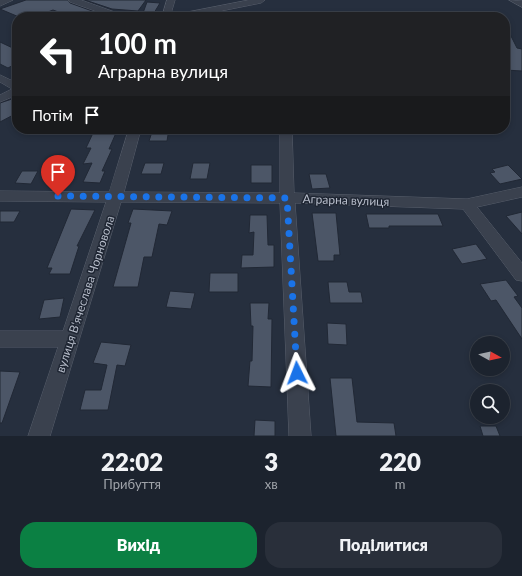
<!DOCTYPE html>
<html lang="uk">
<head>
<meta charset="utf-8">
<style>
  body { margin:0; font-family:Lato,sans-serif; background:#292f3a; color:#f1f3f6; height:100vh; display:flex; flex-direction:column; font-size:15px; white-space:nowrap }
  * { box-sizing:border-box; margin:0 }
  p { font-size:13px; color:#a0a4aa }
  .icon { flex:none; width:22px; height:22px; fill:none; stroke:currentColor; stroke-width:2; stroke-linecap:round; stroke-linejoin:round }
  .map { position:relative; height:436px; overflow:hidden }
  .side { display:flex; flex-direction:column; background:#1c232e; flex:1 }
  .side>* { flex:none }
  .guide { position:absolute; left:12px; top:12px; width:498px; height:122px; border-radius:16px; box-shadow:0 2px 6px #0003,0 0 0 1px #3a404a; background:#202124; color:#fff; overflow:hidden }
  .needle { width:26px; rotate:98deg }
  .fabs { position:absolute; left:470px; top:336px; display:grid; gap:8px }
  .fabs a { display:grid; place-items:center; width:40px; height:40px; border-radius:50%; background:#1c232e; box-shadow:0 2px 6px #0003,0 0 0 1px #3a404a; font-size:20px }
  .pin { position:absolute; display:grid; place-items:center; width:34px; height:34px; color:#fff; margin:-41px -17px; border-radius:50% 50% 50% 0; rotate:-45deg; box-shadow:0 0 4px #0007 }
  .pin .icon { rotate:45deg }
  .me { position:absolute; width:44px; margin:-22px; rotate:357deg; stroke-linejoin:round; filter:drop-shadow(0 0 3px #0008) }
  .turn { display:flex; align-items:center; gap:14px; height:84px; padding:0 20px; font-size:18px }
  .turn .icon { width:52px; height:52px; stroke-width:2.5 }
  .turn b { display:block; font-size:28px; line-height:34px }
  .then { display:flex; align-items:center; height:38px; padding:0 20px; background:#0003; gap:8px; font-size:15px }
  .eta { display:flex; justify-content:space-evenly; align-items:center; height:68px; text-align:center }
  .eta b { font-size:24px; font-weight:800; line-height:28px }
  .action { display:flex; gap:8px; margin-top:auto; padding:8px 20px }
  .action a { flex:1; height:46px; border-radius:16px; background:#0b8043; color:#fff; font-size:16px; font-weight:800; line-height:46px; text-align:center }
  .action a+a { background:#292f3a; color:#f1f3f6 }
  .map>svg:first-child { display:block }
  .building { fill:#4c5667; stroke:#212835 }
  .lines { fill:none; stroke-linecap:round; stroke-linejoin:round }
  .minor-casing { stroke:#585f6c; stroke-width:1 }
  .minor { fill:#3a414e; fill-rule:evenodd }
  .route { stroke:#1a73e8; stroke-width:7; stroke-dasharray:0 12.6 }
  .labels { text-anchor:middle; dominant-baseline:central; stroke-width:3; stroke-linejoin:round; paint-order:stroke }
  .street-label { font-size:12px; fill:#b6bcc9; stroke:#1f2633 }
</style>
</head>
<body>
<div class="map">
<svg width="522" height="436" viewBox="0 0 522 436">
  <rect width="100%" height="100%" fill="#262f3e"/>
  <path class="building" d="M26 0H68L70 3 95 12 83 17H72L53 10 35 17H19L0 9Z
    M85 0H146L138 11 112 9Z
    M147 2 160 3 154 13H143Z
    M505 24 517 48 522 49V71L505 70Z
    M0 42 17 50V63L8 68 0 64Z
    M15 98 17 99V113L0 122V103Z
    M153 129H169L167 141H149Z
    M93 133H116L109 149H112L102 171H105L100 183 83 182 92 163 83 164 91 148H86Z
    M145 163H164L161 174H141Z
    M193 163H210L207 179H190Z
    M251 165H272V183H251Z
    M508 165 522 179 500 184 490 173 495 172 492 169Z
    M22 171H38L31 184 15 183Z
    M309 174H326L330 188 312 189Z
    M71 209 95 210 77 246H79L70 274H49L52 268H47Z
    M133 209 172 211 167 225 159 224 152 257H144L138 287H113L131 223H128Z
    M0 211H20L14 222H0Z
    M522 212V234L506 216Z
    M312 213H336L340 255H334V261H318Z
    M366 214H438L443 226H389V228H369Z
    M250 215H267L268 245H274V267L241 268 242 255H253L254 232 249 233Z
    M476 244 487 259 462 264 452 249Z
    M210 273H238V292H209Z
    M506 280 518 296 514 297 522 308V339L496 300 491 301 480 284Z
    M328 282H347L349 292H361L363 303H330Z
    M170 291 195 293 191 309 166 307Z
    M64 298 60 317 39 319 44 300Z
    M250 303H269L268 319H272L271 387 248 386 250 361H252L253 326H251Z
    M327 323 346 324 347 345 328 344Z
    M101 342 131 345 125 366 117 365 108 410H80L85 390H101L107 365 93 363Z
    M0 371 20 372 2 423H0Z
    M330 378H352L357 422 394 423 396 436H336Z
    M255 420 275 421V436H254Z
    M480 426H496L500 436H483Z"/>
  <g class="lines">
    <defs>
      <path id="minor" d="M0 0H13L0 6Z
        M69 0H81L123 15 124 17H112L70 2Z
        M167 0H175L170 17H162Z
        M249 0H265L261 3 191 17H174L178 14Z
        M509 0 522 1V7Z
        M0 75 17 83V95L0 102V95L12 89 0 82Z
        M129 129H141L124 192 280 193V129H292L294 193 467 199 522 187V197L477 207 522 263V281L516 280 463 209 295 203 311 436H289L280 203 121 202 50 436H28L58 347H0V331H63L106 202 0 201V191L109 192Z"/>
    </defs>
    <use href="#minor" class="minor-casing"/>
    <use href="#minor" class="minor"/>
  </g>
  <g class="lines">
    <path class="route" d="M58 196 287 198 297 373"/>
  </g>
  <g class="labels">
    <g class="street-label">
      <text transform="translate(346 200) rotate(2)">Аграрна вулиця</text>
      <text transform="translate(85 294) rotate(-72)">вулиця В'ячеслава Чорновола</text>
    </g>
  </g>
</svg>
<div class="fabs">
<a><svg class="needle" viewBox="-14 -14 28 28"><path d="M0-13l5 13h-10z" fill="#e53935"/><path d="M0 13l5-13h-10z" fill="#a0a4aa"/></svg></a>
<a><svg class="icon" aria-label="search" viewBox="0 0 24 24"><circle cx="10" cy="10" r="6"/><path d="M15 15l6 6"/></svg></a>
</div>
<div class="pin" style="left:58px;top:196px;background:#d93025"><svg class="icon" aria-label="arrive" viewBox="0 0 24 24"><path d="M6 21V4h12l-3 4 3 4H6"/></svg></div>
<svg class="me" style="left:297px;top:373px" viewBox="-20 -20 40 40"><path d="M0-17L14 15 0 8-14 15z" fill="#1a73e8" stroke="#fff" stroke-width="4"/></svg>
<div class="guide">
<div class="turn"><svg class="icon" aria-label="left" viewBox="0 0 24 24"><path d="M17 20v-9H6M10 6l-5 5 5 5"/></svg><div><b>100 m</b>Аграрна вулиця</div></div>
<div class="then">Потім<svg class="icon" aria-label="arrive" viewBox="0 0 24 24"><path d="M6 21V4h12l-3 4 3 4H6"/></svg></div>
</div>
</div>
<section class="side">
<div class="eta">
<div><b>22:02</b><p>Прибуття</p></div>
<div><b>3</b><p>хв</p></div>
<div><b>220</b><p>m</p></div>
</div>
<div class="action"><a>Вихід</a><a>Поділитися</a></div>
</section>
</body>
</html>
